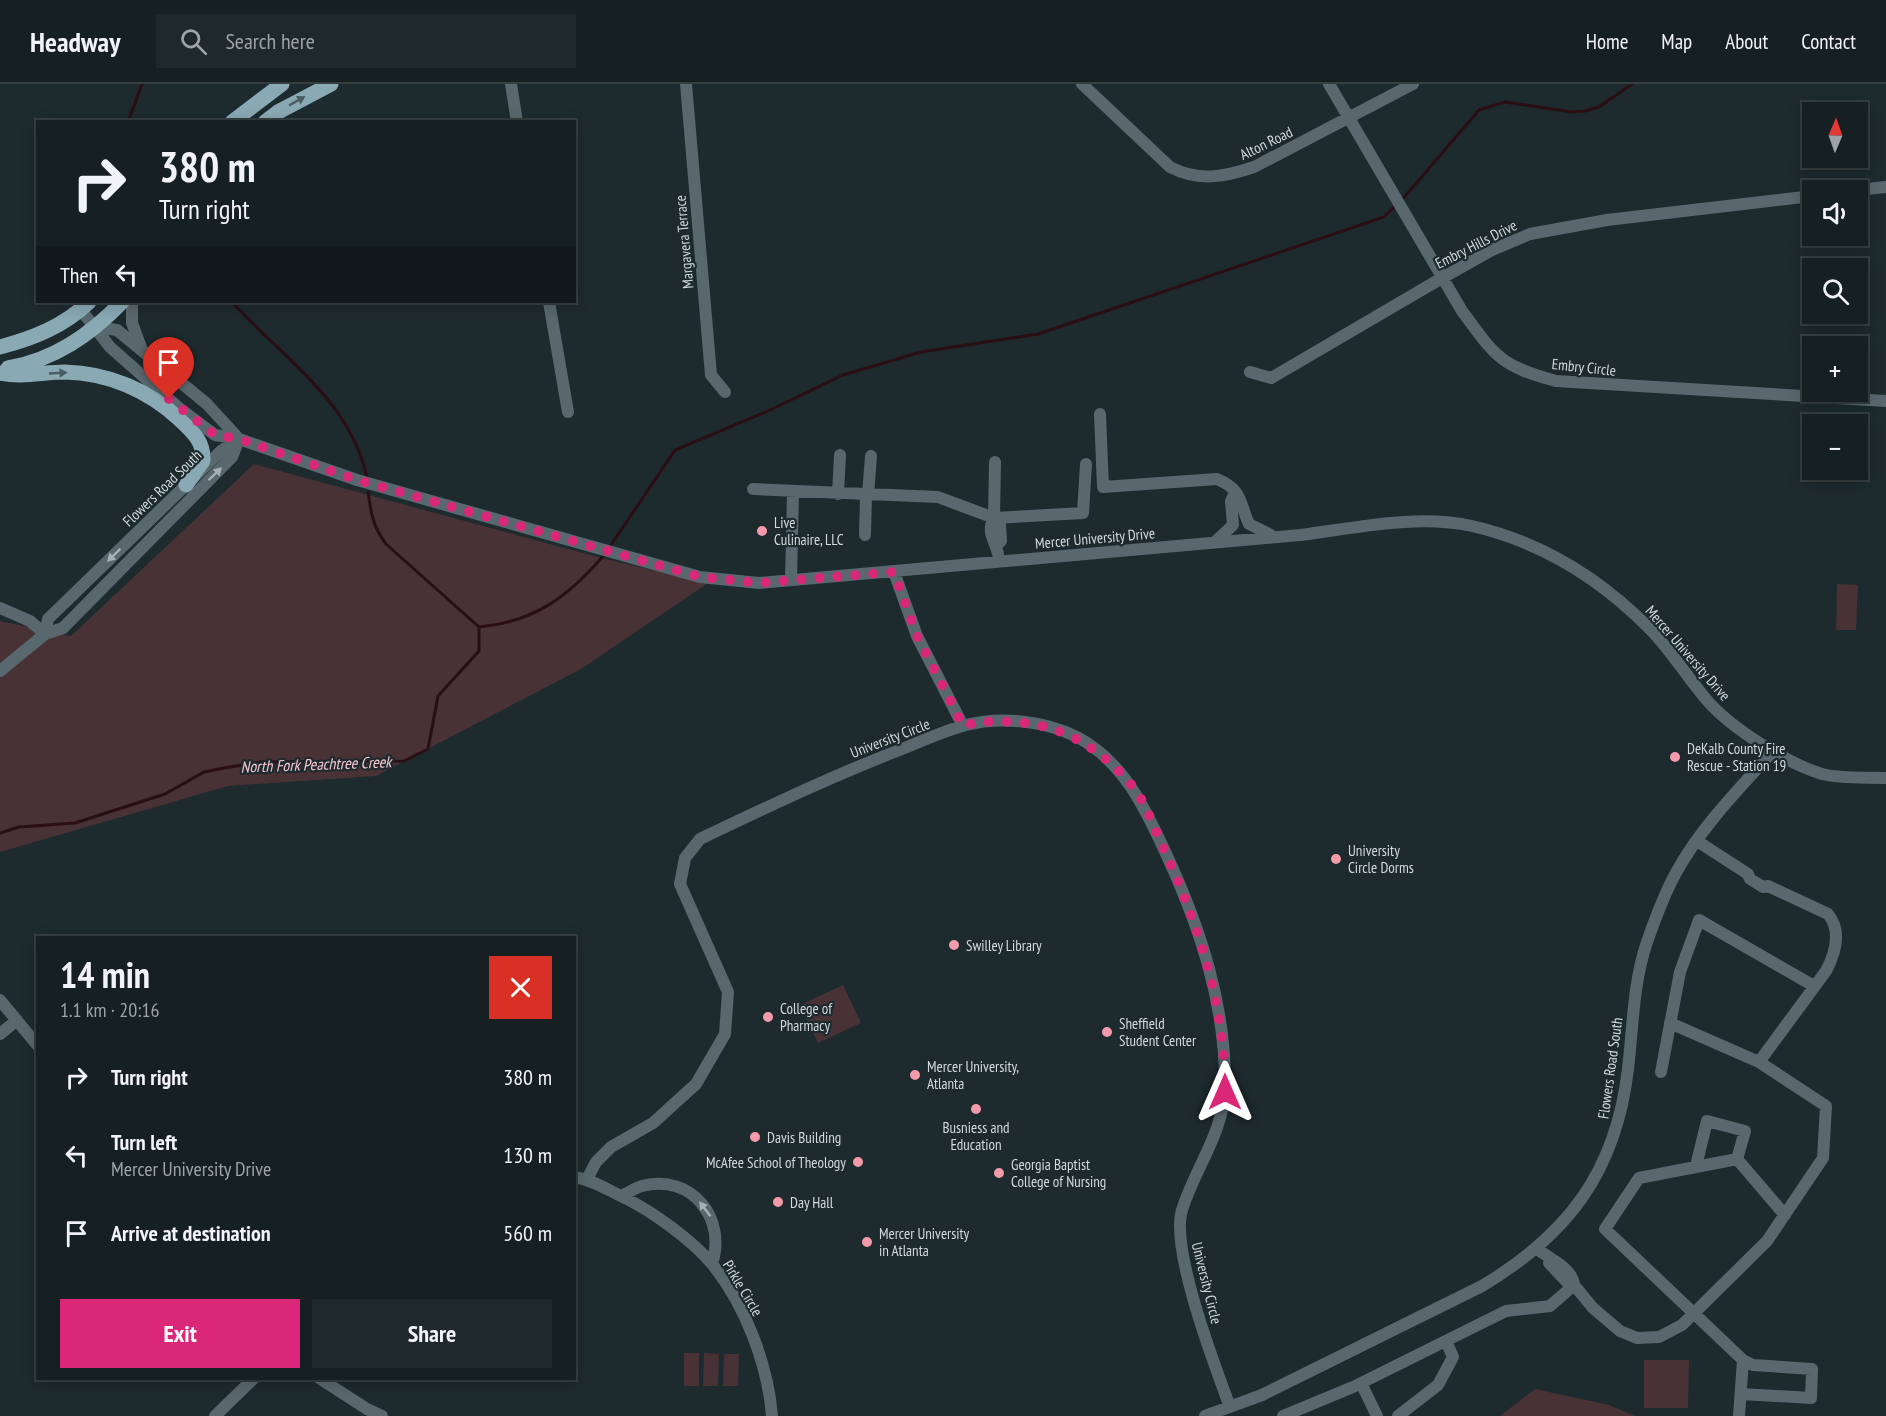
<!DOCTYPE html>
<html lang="en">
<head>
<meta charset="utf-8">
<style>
  body { margin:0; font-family:"PT Sans Narrow",sans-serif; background:#1f282a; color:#f1f3f6; height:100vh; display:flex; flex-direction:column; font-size:22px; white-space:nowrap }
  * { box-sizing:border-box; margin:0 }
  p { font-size:20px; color:#9ea3a5 }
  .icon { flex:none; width:33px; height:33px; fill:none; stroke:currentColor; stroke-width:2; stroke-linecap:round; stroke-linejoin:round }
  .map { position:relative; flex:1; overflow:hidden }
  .sheet { position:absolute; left:36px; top:852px; width:540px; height:444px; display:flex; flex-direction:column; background:#162022; border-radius:0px; box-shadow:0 3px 15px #0003,0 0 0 2px #353e40 }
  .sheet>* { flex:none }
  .top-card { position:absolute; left:36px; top:36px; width:540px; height:183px; border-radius:0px; box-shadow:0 3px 15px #0003,0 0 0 2px #353e40; background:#162022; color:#f1f3f6; overflow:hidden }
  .needle { width:39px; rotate:2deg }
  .fabs { position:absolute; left:1802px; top:18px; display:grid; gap:12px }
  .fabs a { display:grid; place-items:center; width:66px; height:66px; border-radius:0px; background:#162022; box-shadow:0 3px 15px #0003,0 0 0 2px #353e40; font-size:30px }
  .pin { position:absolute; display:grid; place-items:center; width:51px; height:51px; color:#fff; margin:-62px -26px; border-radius:50% 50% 50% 0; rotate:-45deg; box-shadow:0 0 6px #0007 }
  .pin .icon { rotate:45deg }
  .me { position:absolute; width:66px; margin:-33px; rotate:0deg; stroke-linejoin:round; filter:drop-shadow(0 0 4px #0008) }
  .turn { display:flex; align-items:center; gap:21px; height:126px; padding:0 24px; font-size:27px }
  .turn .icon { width:78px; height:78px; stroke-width:2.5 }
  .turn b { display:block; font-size:42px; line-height:51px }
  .then { display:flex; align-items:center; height:57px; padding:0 24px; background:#0003; gap:12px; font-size:22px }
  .round { display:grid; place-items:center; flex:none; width:63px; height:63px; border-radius:0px; background:#1f282a }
  .overview { display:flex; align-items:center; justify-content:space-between; height:102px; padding:0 24px }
  h1 { font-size:36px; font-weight:700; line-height:45px }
  .primary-button { display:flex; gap:12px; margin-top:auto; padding:12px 24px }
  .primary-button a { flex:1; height:69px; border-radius:0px; background:#db2777; color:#fff; font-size:24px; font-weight:700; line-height:69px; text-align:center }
  .primary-button a+a { background:#1f282a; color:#f1f3f6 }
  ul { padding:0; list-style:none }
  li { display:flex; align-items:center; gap:18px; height:78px; padding:0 24px }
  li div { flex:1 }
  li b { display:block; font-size:22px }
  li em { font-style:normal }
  header { display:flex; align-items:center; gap:36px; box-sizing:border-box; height:84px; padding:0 30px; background:#162022; border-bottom:2px solid #353e40 }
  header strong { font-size:28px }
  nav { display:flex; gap:33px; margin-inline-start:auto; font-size:21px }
  .search { width:420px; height:54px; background:#1f282a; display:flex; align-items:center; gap:15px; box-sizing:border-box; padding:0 21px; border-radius:0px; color:#9ea3a5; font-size:22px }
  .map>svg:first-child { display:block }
  .green { fill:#493236 }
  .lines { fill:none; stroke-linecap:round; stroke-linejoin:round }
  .stream { stroke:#290e14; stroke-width:3 }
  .minor { stroke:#59686e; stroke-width:12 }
  .major { stroke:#89a9b4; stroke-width:15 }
  .oneway { fill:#485d64 }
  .oneway2 { fill:#a8b2b6 }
  .route { stroke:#db2777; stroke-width:10; stroke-dasharray:0 18 }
  .poi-dot { fill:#f39aab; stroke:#1d2a2e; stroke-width:2 }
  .labels { text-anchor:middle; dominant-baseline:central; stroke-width:4.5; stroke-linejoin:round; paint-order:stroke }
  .street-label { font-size:15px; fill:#d2dadd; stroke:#1d2a2e }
  .poi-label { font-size:15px; fill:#d2dadd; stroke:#1d2a2e; text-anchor:start }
  .water-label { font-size:16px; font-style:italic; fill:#fac6ce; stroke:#1d2a2e }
</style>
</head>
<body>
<header>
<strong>Headway</strong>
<div class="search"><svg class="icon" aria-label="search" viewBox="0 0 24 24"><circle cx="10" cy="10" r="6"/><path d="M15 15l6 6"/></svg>Search here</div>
<nav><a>Home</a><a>Map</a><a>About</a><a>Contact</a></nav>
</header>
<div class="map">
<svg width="1886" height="1332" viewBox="0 0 1886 1332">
  <rect width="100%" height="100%" fill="#1d2a2e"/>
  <path class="green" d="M254 380 605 475 708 499 581 585 376 692 228 702 0 768V537L71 552Z
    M1837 500 1858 501 1856 546H1836Z
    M843 901 861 939 818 959 800 921Z
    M684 1269H699V1302H684Z
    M704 1269 719 1270 718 1302H703Z
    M724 1270H739L738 1302H723Z
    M1644 1276H1689L1688 1324H1644Z
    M1535 1305 1609 1321 1635 1332H1500Z"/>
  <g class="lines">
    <path class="stream" d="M128 38 142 0
      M1401 117 1479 26 1505 18 1572 28 1585 27 1599 23 1632 0
      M232 218C281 272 352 318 367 394
      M609 464 675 366 768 327 843 291 921 268 1038 250 1384 133 1396 121
      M479 543C535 538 569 512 605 470
      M0 749 19 743 75 739 165 710 204 688 224 684 261 678 404 677 428 665 438 612 479 567V543L386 460C373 443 371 429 368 408"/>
    <path class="minor" d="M511 0 517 38
      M686 0 711 291 725 308
      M1082 0 1170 83C1199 98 1224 93 1254 83L1413 0
      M1329 0 1462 227C1495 272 1500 282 1556 297L1886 317
      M1857 106 1886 103
      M132 218V239L142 266
      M549 218 568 328
      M81 226 110 263 179 324 215 351 239 355 357 396 700 493 759 499 1300 451C1356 444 1417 430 1472 442 1542 458 1601 495 1651 546 1671 567 1686 591 1705 614 1729 643 1786 679 1822 690 1841 695 1866 693 1886 694
      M97 243 117 246 207 320 239 355
      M1250 288 1271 294 1442 194 1492 166 1530 150 1607 136 1812 112
      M1100 330 1103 403 1217 395C1243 406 1239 418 1249 440L1271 451
      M995 378 994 434C986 448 995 456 998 470
      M753 405 938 413 994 434 1000 440 1001 457 996 462
      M838 410 840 371
      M868 411 871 372
      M994 434 1083 429 1086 380
      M865 451 866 411
      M1215 458 1233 441 1231 417 1235 409
      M894 488 917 552 963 642
      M791 496 793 409
      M0 524 30 537 45 550
      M45 550 48 535 221 367 239 355
      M0 587 45 550 63 544 232 373 239 355
      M1697 757 1748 790 1750 795 1763 803 1768 802 1828 830C1842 847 1836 868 1826 887L1759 978
      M0 916 38 962
      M0 950 17 936
      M1661 988 1680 888 1699 836 1814 902
      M1737 1075 1639 1094 1605 1145 1743 1276 1753 1281 1812 1285 1811 1314 1741 1310
      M1737 1075 1785 1131
      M1696 1082 1707 1037 1745 1047 1737 1075
      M574 1093C593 1096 608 1106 625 1114 653 1128 692 1156 712 1180 745 1220 768 1281 772 1332
      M587 1095 596 1078 611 1063 653 1039 696 1000 725 950 728 908 680 800 685 774 700 755C765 724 830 693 897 667 920 658 943 647 966 641 1001 632 1046 637 1077 653 1125 678 1147 728 1168 774 1201 846 1226 923 1225 1003 1224 1048 1195 1084 1182 1126 1170 1165 1215 1282 1230 1323
      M621 1112C628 1109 635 1104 642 1102 692 1089 727 1135 712 1180
      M1536 1164C1549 1175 1572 1183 1574 1201L1568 1199 1549 1179
      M319 1294 367 1325 382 1332
      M1361 1299 1377 1332
      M215 1332 254 1294
      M1205 1332 1262 1311 1482 1202C1569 1150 1616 1087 1628 985 1633 943 1633 899 1647 858 1655 835 1665 808 1677 787 1702 742 1740 704 1774 666
      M1283 1332 1353 1303 1506 1227 1550 1222 1574 1201 1593 1224 1620 1247 1637 1254 1659 1253 1682 1241 1767 1157 1823 1074 1826 1022 1759 978 1670 939
      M1398 1332 1438 1301 1453 1273 1446 1257
      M1739 1332 1743 1276"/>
    <path class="major" d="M232 38 282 0
      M265 38 278 28 331 0
      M0 263C34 254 64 242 89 218
      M8 284C54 276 90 251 122 218
      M0 289C22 294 43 288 65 288 108 289 148 306 179 335 192 347 204 357 203 377L186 401"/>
  </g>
  <defs><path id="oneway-solid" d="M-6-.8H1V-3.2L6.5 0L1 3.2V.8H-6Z" transform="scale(1.5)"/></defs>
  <g class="oneway">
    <use href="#oneway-solid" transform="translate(297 17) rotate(-29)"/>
    <use href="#oneway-solid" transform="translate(58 289) rotate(-3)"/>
  </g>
  <g class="oneway2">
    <use href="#oneway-solid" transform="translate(215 390) rotate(-44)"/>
    <use href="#oneway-solid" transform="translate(114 471) rotate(136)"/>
    <use href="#oneway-solid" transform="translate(705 1125) rotate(-127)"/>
  </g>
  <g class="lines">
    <path class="route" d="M169 315 215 351 239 355 357 396 700 493 759 499 894 488 917 552 963 642C979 637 997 637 1013 638 1062 640 1102 665 1133 703 1145 718 1153 741 1161 759 1198 839 1225 920 1225 1008"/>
  </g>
  <g class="poi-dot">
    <circle cx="762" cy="447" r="6"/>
    <circle cx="1675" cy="673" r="6"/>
    <circle cx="1336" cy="775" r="6"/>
    <circle cx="954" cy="861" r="6"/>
    <circle cx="768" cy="933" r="6"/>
    <circle cx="1107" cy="948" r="6"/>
    <circle cx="915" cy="991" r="6"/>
    <circle cx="976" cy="1025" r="6"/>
    <circle cx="755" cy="1053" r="6"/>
    <circle cx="858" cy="1078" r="6"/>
    <circle cx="999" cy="1089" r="6"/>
    <circle cx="778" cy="1118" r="6"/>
    <circle cx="867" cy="1158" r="6"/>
  </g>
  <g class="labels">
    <g class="street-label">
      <text transform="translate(1266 59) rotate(-26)">Alton Road</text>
      <text transform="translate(684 158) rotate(-95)">Margavera Terrace</text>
      <text transform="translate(1476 160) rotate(-27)">Embry Hills Drive</text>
      <text transform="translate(1584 283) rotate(6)">Embry Circle</text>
      <text transform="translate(162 404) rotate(-44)">Flowers Road South</text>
      <text transform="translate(1095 454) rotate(-5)">Mercer University Drive</text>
      <text transform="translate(1688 569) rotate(49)">Mercer University Drive</text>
      <text transform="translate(890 654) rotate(-21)">University Circle</text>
      <text transform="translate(1610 984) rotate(-82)">Flowers Road South</text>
      <text transform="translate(1207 1199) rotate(76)">University Circle</text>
      <text transform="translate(743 1204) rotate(59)">Pirkle Circle</text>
    </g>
    <g class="poi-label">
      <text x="774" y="438">Live<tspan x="774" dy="17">Culinaire, LLC</tspan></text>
      <text x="1687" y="664">DeKalb County Fire<tspan x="1687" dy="17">Rescue - Station 19</tspan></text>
      <text x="1348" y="766">University<tspan x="1348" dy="17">Circle Dorms</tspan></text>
      <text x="966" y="861">Swilley Library</text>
      <text x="780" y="924">College of<tspan x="780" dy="17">Pharmacy</tspan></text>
      <text x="1119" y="939">Sheffield<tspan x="1119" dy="17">Student Center</tspan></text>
      <text x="927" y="982">Mercer University,<tspan x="927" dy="17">Atlanta</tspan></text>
      <text x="976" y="1043" text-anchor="middle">Busniess and<tspan x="976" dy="17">Education</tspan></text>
      <text x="767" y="1053">Davis Building</text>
      <text x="846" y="1078" text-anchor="end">McAfee School of Theology</text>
      <text x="1011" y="1080">Georgia Baptist<tspan x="1011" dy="17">College of Nursing</tspan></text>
      <text x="790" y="1118">Day Hall</text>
      <text x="879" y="1149">Mercer University<tspan x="879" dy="17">in Atlanta</tspan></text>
    </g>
    <g class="water-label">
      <text transform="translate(316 680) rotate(-2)">North Fork Peachtree Creek</text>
    </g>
  </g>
</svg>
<div class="fabs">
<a><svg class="needle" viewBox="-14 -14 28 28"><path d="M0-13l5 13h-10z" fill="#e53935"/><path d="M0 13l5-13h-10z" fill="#9ea3a5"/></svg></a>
<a><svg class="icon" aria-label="sound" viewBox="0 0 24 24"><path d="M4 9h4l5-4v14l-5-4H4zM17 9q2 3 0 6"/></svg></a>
<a><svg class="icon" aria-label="search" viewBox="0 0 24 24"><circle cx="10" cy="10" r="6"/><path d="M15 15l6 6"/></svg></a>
<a>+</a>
<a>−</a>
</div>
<div class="pin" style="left:169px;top:315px;background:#d93025"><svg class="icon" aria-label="arrive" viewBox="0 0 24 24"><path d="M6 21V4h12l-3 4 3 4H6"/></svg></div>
<svg class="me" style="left:1225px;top:1008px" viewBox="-20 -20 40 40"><path d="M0-17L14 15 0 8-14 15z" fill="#db2777" stroke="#fff" stroke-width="4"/></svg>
<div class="top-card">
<div class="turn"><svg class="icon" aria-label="right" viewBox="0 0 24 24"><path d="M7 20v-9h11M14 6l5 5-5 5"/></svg><div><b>380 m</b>Turn right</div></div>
<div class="then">Then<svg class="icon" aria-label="left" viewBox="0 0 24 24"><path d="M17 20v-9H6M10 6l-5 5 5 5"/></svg></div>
</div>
<section class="sheet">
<div class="overview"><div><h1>14 min</h1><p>1.1 km · 20:16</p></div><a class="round" style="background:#d93025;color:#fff"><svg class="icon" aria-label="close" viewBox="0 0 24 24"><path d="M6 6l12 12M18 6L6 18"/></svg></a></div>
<ul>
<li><svg class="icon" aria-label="right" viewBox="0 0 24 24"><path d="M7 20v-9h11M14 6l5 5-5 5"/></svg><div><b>Turn right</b></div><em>380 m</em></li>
<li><svg class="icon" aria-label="left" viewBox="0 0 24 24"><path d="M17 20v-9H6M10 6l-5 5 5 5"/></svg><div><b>Turn left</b><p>Mercer University Drive</p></div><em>130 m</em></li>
<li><svg class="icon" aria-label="arrive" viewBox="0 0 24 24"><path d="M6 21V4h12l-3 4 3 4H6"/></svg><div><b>Arrive at destination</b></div><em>560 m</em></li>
</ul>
<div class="primary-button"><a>Exit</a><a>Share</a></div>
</section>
</div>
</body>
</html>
